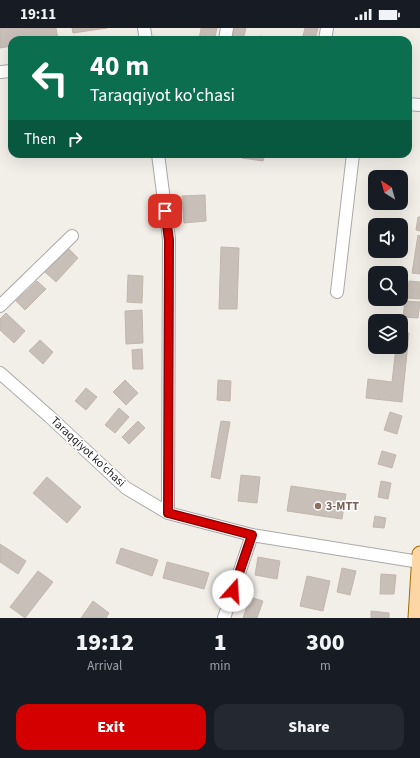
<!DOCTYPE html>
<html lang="en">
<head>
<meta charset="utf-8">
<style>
  body { margin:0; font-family:"Source Sans 3",sans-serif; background:#242831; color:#f1f3f6; height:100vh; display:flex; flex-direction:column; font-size:15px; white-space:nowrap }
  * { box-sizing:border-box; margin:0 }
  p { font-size:13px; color:#9ea1a6 }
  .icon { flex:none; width:22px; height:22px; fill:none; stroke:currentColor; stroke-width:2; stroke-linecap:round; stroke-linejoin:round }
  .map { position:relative; height:590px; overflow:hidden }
  .sheet { display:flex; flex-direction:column; background:#171b24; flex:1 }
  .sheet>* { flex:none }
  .top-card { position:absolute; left:8px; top:8px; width:404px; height:122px; border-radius:12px; box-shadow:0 4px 16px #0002; background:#0b6e4f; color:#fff; overflow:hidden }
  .needle { width:26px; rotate:323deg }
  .buttons { position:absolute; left:368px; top:142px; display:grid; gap:8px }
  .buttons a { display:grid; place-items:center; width:40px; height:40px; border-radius:8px; background:#171b24; box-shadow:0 4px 16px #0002; font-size:20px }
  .pin { position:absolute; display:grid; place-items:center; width:34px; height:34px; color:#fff; margin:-17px; border-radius:8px; box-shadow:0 2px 6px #0006 }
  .me { position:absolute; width:44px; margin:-22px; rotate:19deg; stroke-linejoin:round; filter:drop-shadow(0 0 3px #0008) }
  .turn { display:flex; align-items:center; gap:14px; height:84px; padding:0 16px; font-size:18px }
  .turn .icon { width:52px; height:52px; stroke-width:2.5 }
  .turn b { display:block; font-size:28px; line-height:34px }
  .then { display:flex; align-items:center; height:38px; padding:0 16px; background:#0003; gap:8px; font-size:15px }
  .eta { display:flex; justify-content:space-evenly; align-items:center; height:68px; text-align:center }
  .eta b { font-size:24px; font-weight:800; line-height:28px }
  .action { display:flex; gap:8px; margin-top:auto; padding:8px 16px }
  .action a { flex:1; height:46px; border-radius:12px; background:#d40000; color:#fff; font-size:16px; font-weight:800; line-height:46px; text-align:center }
  .action a+a { background:#242831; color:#f1f3f6 }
  .status { display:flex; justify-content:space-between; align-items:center; height:28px; padding:0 20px; background:#171b24; direction:ltr }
  .status svg { height:11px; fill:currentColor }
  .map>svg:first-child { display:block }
  .building { fill:#c7bfb8; stroke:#c4b6ab }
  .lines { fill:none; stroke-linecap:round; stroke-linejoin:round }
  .minor-casing { stroke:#a9a9a9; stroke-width:14 }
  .major-casing { stroke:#a06b00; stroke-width:17 }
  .minor { stroke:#fff; stroke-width:12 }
  .major { stroke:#fcd6a4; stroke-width:15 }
  .route-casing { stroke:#8a0000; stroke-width:10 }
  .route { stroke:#d40000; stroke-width:7 }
  .education-dot { fill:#8d6e63; stroke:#fff; stroke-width:1.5 }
  .labels { text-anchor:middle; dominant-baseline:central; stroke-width:3; stroke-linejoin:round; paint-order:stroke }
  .street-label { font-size:12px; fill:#222; stroke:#fff }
  .education-label { font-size:12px; font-weight:bold; fill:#785e54; stroke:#fff; text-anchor:start }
</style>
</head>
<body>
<div class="status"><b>19:11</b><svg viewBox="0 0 49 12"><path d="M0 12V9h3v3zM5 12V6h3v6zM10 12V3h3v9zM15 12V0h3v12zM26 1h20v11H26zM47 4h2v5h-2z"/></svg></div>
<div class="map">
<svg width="420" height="590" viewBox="0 0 420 590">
  <rect width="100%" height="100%" fill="#f2efe9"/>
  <path class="building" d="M0 0H56L58 12H12V18L0 20Z
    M72 0H107L73 5Z
    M201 0H217L214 12H199Z
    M229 0H246L243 12H226Z
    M305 0H318L315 12H302Z
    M260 8 279 12H259Z
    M242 126H265L263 133 242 130Z
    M205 167 206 193 184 195 182 168Z
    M418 189H420V203L416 202Z
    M418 207 420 208V246L412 245Z
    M67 219 78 230 56 254 45 244Z
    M221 219 239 220 237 281H219Z
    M128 247 143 248 142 275 127 274Z
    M37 253 46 261 25 282 16 273Z
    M409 253 420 254V271L407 270Z
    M405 273 420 274 418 290 403 289Z
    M142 282 143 315 126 316 125 283Z
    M6 285 25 303 14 315 0 302V291Z
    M374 301H375V316H372Z
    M401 304 409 305 402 374 366 370 368 351 392 354 396 319H401Z
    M40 312 53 324 43 336 29 323Z
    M142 321 143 341H133L132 322Z
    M125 352 138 365 126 377 113 364Z
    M218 352 231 353 230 373 217 372Z
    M86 360 97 369 86 382 75 373Z
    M119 380 129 389 115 405 105 397Z
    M390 384 402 388 397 406 384 402Z
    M138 393 145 400 129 416 122 409Z
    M221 393 230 394 220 451 211 449Z
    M382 423 396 427 392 440 378 436Z
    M241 447 260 449 257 475 238 473Z
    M47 449 81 479 67 495 33 465Z
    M381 453 391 455 388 471 378 469Z
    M291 458 346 466 342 491 287 483Z
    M375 488 386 490 384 500 373 499Z
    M0 516 26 533 18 546 0 534Z
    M121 520 158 532 152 548 116 535Z
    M258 529 280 533 277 551 255 547Z
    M167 534 209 545 204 561 163 550Z
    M342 540 356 543 350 567 337 564Z
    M38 543 53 554 25 590 10 579Z
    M381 546 396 547 394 566H380Z
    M307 548 330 553 323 583 300 578Z
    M250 569 263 573 257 590H243Z
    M93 573 109 585 106 590H81Z
    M371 583 389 585V590H371Z"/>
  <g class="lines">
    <defs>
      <path id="minor" d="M144 0 146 12
        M225 12 227 0
        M325 12 327 0
        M0 44 12 43
        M408 76 420 77
        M158 126 169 211 168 485
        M337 264 353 126
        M0 278 72 208
        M0 345 50 389 126 460 168 485 252 507 420 534
        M224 590 252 507"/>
      <path id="major" d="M416 590 420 526"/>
    </defs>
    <use href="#minor" class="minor-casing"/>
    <use href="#major" class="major-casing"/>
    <use href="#minor" class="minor"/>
    <use href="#major" class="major"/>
  </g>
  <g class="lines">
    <defs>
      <path id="route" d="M165 183 169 212 168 485 252 507 233 563"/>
    </defs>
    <use href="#route" class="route-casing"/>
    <use href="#route" class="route"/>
  </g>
  <circle class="education-dot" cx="318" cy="478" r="4"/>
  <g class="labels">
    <g class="street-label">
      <text transform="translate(88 424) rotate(43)">Taraqqiyot ko'chasi</text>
    </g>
    <g class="education-label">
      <text x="326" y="478">3-MTT</text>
    </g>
  </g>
</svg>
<div class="buttons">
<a><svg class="needle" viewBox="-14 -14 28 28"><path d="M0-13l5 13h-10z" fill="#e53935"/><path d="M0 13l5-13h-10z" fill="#9ea1a6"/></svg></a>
<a><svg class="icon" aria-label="sound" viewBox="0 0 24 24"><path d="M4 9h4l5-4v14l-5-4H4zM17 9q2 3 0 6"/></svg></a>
<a><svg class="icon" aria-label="search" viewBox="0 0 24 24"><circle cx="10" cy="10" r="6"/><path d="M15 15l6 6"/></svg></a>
<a><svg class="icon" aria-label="layers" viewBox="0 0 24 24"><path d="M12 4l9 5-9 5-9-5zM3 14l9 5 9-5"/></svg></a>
</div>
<div class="pin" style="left:165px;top:183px;background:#d93025"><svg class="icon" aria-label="arrive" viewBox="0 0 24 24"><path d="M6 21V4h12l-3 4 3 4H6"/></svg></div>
<svg class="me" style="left:233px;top:563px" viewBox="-20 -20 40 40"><circle r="19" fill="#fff"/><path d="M0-13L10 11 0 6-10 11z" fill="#d40000"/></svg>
<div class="top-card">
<div class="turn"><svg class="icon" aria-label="left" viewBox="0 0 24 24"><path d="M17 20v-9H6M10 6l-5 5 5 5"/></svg><div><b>40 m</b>Taraqqiyot ko'chasi</div></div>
<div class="then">Then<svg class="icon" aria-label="right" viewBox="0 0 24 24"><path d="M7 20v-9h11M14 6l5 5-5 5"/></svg></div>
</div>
</div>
<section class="sheet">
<div class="eta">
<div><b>19:12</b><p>Arrival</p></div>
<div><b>1</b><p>min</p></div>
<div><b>300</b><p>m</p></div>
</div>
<div class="action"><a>Exit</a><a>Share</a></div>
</section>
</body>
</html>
